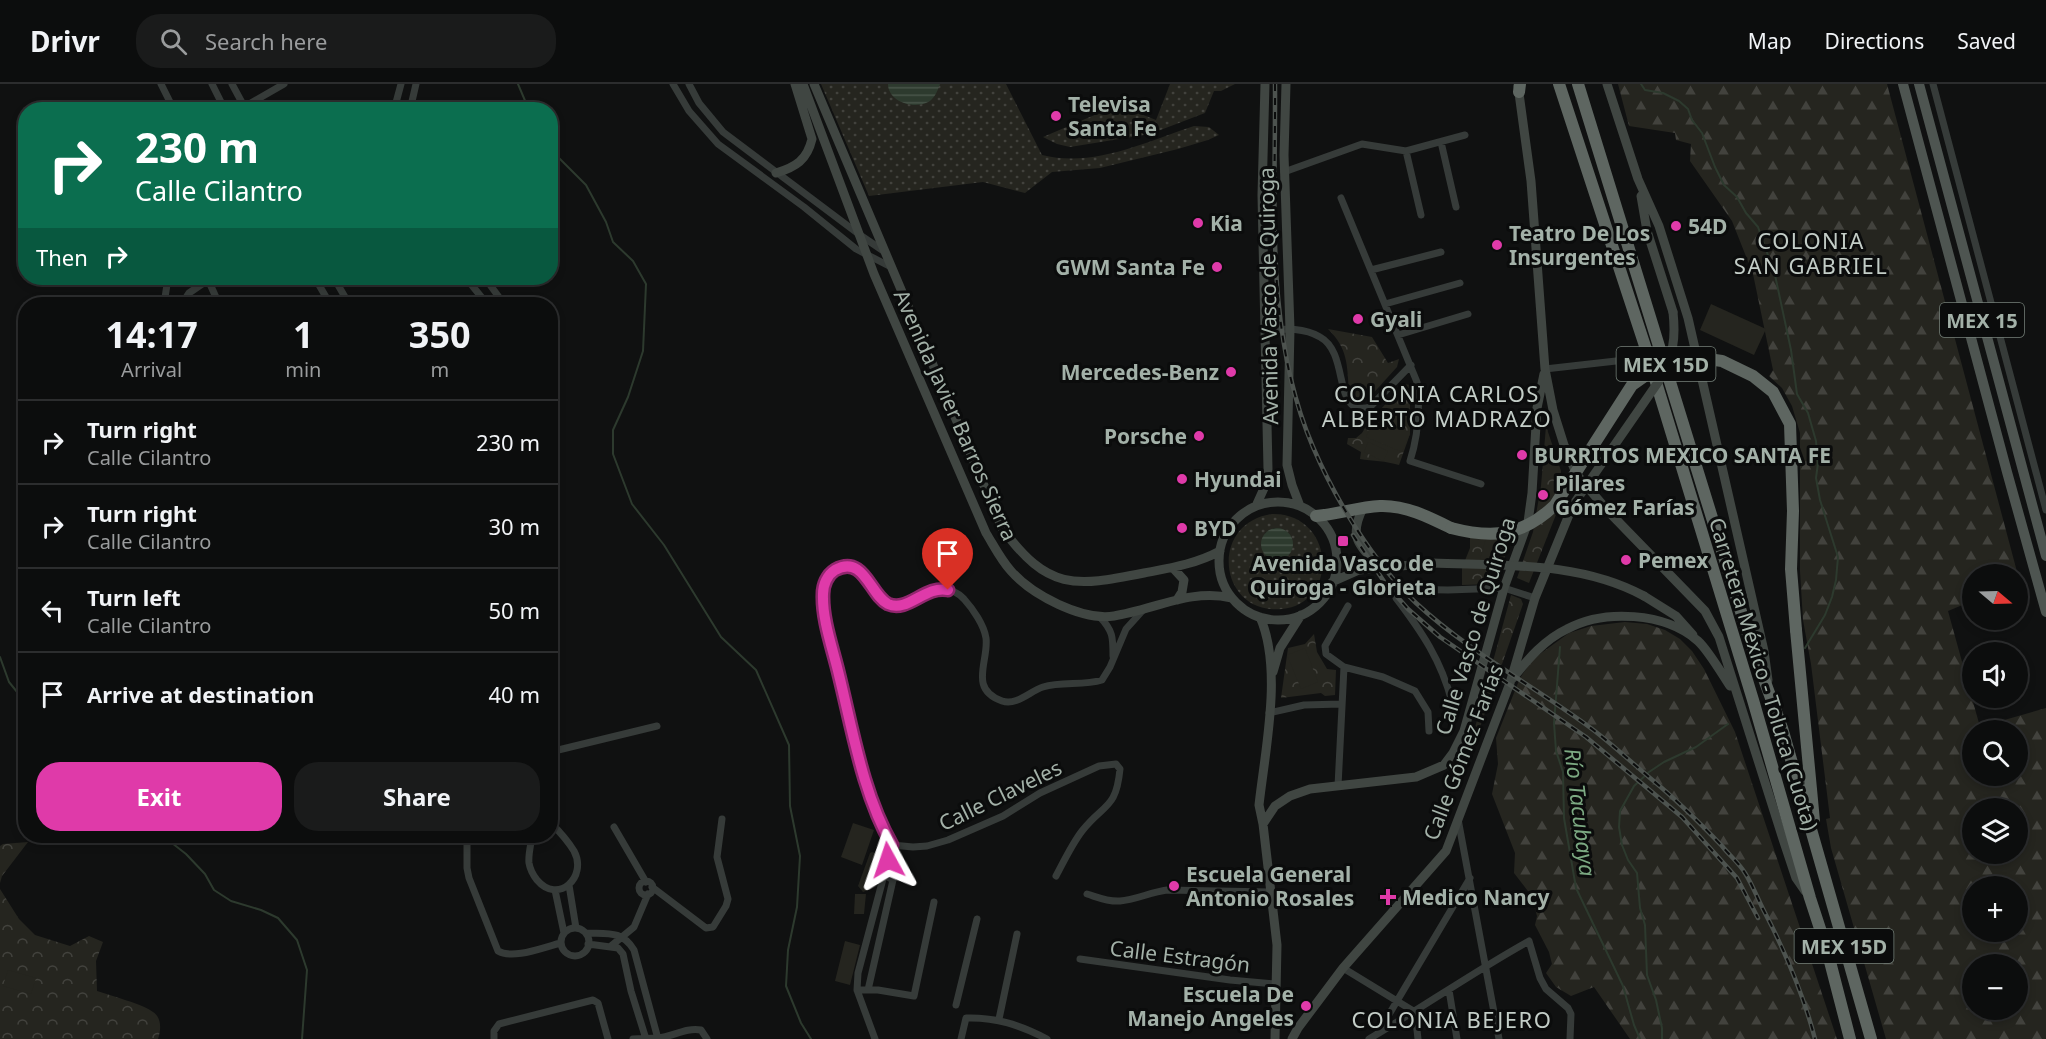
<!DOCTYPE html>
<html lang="en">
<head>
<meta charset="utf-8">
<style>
  body { margin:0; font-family:"Noto Sans",sans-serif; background:#1a1b1b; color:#f1f3f6; height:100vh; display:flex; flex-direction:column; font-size:22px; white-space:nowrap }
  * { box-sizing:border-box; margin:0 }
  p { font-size:20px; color:#9a9c9d }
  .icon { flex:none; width:33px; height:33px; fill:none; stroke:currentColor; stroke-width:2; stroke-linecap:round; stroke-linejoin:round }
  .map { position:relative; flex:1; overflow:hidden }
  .sheet { position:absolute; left:18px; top:213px; width:540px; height:546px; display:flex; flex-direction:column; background:#0c0d0d; border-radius:24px; box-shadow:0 3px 9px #0003,0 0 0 2px #2c2d2e }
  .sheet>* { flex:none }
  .top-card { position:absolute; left:18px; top:18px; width:540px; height:183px; border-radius:24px; box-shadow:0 3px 9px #0003,0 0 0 2px #2c2d2e; background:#0b6e4f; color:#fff; overflow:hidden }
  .needle { width:39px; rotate:109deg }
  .controls { position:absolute; left:1962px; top:480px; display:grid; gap:12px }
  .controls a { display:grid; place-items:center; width:66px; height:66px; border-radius:50%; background:#0c0d0d; box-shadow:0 3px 9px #0003,0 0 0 2px #2c2d2e; font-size:30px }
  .pin { position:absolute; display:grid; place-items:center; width:51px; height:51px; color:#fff; margin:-62px -26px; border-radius:50% 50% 50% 0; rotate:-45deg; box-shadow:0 0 6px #0007 }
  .pin .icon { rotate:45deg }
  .me { position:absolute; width:66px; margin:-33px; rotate:355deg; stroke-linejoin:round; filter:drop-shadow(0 0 4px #0008) }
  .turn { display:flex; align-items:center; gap:21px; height:126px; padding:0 18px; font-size:27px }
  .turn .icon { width:78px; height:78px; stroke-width:2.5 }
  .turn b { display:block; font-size:42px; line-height:51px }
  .then { display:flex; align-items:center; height:57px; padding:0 18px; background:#0003; gap:12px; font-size:22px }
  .eta { display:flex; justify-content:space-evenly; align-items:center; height:102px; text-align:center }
  .eta b { font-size:36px; font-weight:700; line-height:42px }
  .cta { display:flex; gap:12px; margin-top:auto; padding:12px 18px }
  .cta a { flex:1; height:69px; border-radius:24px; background:#df3aa9; color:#fff; font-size:24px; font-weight:700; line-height:69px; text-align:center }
  .cta a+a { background:#1a1b1b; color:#f1f3f6 }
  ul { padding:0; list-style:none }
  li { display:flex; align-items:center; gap:18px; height:84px; padding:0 18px; border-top:2px solid #2c2d2e }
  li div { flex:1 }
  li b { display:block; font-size:22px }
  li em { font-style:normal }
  header { display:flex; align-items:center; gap:36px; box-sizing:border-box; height:84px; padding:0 30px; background:#0c0d0d; border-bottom:2px solid #2c2d2e }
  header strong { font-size:28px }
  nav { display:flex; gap:33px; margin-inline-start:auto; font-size:21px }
  .search { width:420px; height:54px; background:#1a1b1b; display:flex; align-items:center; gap:15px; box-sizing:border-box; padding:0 21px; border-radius:24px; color:#9a9c9d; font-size:22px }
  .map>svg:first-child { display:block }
  .grass { fill:url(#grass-dots); fill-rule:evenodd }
  .forest { fill:url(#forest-firs); fill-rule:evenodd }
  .park { fill:url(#park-crowns) }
  .pitch { fill:#25251f }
  .water { fill:url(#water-rules) }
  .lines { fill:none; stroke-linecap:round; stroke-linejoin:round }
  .stream { stroke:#2d3a2e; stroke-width:2 }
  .street { stroke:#363b39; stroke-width:7 }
  .secondary { stroke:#404642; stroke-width:9 }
  .primary { stroke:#4e5551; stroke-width:10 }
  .highway { stroke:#5e6661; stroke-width:12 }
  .rail-casing { stroke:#4d534f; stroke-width:4.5 }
  .rail { stroke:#0b0c0c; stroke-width:2; stroke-dasharray:7; stroke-linecap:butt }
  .secondary-bridge { stroke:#404642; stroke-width:9 }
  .highway-bridge { stroke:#5e6661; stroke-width:12 }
  .route-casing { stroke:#91266e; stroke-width:15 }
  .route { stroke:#df3aa9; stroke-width:10 }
  .poi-dot { fill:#df3aa9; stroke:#0b0c0c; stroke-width:2 }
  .labels { text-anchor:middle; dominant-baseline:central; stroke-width:6; stroke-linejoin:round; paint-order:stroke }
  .shield { fill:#0b0c0c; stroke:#758079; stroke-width:1.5 }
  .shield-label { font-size:20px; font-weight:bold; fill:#a3b1a8 }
  .poi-label { font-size:21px; font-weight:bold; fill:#a3b1a8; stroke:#0b0c0c; text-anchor:start }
  .street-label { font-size:21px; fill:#a3b1a8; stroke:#0b0c0c }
  .neighbourhood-label { font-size:22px; letter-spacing:1.5px; fill:#c3cdc7; stroke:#0b0c0c }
  .water-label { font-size:22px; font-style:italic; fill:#7ca982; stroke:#0b0c0c }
</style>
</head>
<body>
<header>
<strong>Drivr</strong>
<div class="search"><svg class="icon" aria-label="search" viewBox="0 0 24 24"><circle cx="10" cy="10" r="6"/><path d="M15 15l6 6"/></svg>Search here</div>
<nav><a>Map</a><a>Directions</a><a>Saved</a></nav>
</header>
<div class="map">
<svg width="2046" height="955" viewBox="0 0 2046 955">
  <defs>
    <pattern id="grass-dots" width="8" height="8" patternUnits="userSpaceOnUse" patternTransform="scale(1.5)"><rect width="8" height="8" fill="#25251f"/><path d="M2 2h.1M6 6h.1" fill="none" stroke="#42423d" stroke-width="1.8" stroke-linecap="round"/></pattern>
    <pattern id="forest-firs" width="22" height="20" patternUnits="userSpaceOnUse" patternTransform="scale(1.5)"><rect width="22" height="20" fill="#25251f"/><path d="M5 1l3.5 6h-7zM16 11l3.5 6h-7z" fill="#42423d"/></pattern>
    <pattern id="park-crowns" width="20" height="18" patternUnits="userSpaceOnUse" patternTransform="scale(1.5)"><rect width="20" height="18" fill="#25251f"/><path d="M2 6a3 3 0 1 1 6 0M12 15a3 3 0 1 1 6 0" fill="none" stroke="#42423d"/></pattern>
    <pattern id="water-rules" width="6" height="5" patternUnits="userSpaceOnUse" patternTransform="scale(1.5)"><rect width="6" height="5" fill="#2d3a2e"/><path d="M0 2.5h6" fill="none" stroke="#485449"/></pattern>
  </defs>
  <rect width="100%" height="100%" fill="#101111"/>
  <path class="grass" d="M821 0H1006L1042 71C1093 84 1146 58 1194 42L1209 43 1219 51 1208 56 1178 65 1100 84 1052 88 1025 109 983 98 869 112Z
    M1170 0H1235L1221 7H1214L1205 29 1150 50 1070 63 1057 60 1043 53 1118 21 1156 36Z
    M1272 430C1335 429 1340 519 1282 525 1218 531 1208 439 1272 430ZM1274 444 1292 456 1290 469 1279 476 1265 449Z"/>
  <path class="forest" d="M1618 0H1887L2020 499 2018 500V490H1972V517L1948 527 1980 643 2046 624V955H1886L1831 764 1826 735 1830 734 1811 580 1803 536 1800 487V349L1792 322 1782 304 1769 292 1773 286 1753 190 1732 137 1690 77 1691 60 1676 56 1675 49 1629 42ZM1972 646H2018V692H1972ZM1972 724H2018V770H1972ZM1972 802H2018V848H1972ZM1972 880H2018V926H1972Z
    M1625 538 1647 540 1665 546 1680 555 1692 567 1704 585 1735 648 1837 955H1630L1594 903 1571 912 1556 903 1546 889 1552 880 1549 868 1535 841 1537 832 1531 811 1514 789 1515 769 1492 710 1498 680 1496 654 1520 594 1533 575 1569 549 1591 542Z"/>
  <path class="park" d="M1328 245 1372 253 1388 279 1399 275 1397 283 1368 315 1362 317 1352 312 1349 307C1347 280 1348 265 1328 245Z
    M1404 300 1410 301V350L1399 381C1386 377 1373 377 1360 375L1361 368 1347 360 1348 354H1356L1362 349 1368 339Z
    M1546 342 1561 387 1559 423 1529 499 1517 494 1533 448 1541 402Z
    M1514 440 1506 470 1494 500 1462 501V484L1470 464V451Z
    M1511 511 1521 515 1523 520 1472 666 1467 665 1473 651Z
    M1314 550 1317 568 1327 585 1336 586 1335 611 1325 612 1321 609 1281 614 1288 564 1305 560Z
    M28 758 2 792 0 799V762L3 760Z
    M0 805 19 835 35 851 70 862 89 852 103 858 96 877 97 907C109 911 145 921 153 928 162 934 161 946 158 955H0Z"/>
  <path class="pitch" d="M1711 220 1766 245 1754 271 1700 246Z
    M1374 334 1409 348 1410 350 1402 368 1366 353Z
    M1368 358 1388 367 1383 377 1364 368Z
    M1488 447 1501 451 1493 479 1480 475Z
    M1305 564 1318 598 1301 605 1287 571Z
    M853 739 874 746 862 781 841 773Z
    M872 768 879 770 882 773 871 805 863 808 858 802 870 769Z
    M855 810H866L864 830H854Z
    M845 857 860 861 850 901 835 897Z
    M8 886 36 894 31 910 3 902Z"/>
  <path class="water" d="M888 0H940C937 8 934 16 926 19 912 25 888 17 888 0Z
    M1261 460a16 16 0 1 1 32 0a16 16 0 1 1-32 0Z"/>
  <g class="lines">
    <path class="stream" d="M518 0 529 26
      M1641 0 1645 6 1663 9 1679 17 1688 25 1692 36 1702 49 1715 83 1724 101 1737 113 1746 129 1758 143 1775 191 1791 266 1797 310 1808 329 1816 357 1818 379 1816 394 1820 416 1838 473 1836 496 1832 513 1825 531 1805 564
      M550 63 555 70 586 101 606 138 613 158 633 177 646 200 643 267 628 313 613 346V370L632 420 664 461 721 553 756 586 789 661 790 722 800 772 797 823 788 866 786 902 801 939 811 955
      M1560 563 1554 639 1556 667 1563 688 1564 734 1576 804 1623 902 1634 941 1640 955
      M0 573 9 598 26 619
      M163 752 186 770 205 790 214 806 231 817 261 826 278 834 297 856 307 886 302 955
      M1662 955V944L1656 916 1647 891 1645 841 1640 824 1637 789 1628 776 1622 761 1619 743 1620 727 1634 702 1649 688 1664 678 1696 663 1728 640"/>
    <path class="street" d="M161 0 174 26
      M212 0 225 26
      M232 0 246 26
      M673 0 689 27 718 60 804 123 856 165 891 183
      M689 0 699 19 723 48 860 151 885 168
      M1933 0 2046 426
      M244 23 284 0
      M394 26 401 0
      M410 26 416 0
      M1441 58 1456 123
      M1406 67 1421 131
      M1284 88 1362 60 1406 67 1465 51
      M1341 114 1417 298C1420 324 1418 352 1410 377L1481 400
      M1371 186 1441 168
      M315 194 330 220
      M334 194 349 220
      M466 194 487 220
      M485 194 504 220
      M213 196 217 194
      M210 200 219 220
      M164 220 168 194
      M182 220 189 209 205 198
      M259 220 270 215 275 220
      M1385 220 1460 199
      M1265 246C1283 245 1303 243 1320 253 1351 270 1331 334 1370 323L1411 281
      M1398 251 1468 230
      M1545 285 1625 276
      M1348 522 1325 562 1326 570 1344 583 1383 593 1415 607 1428 628 1429 647
      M1100 533C1113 547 1113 553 1113 572
      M550 544 551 545
      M1452 618C1441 576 1422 548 1396 514L1398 505 1448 506 1504 504 1535 514
      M1269 629 1304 621 1341 620
      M550 668 657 642
      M1338 702 1344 583
      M1458 735 1499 955
      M614 743 646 798
      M467 752V784L469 794 498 867C513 876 544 863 561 859
      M532 752C531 760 528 771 529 779 530 785 533 791 537 796 558 821 588 793 574 767 568 757 558 746 550 738
      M892 761 880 739 871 715C861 674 850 633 839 592 833 566 824 539 823 512 823 505 825 496 830 491 834 486 840 484 846 484 866 483 870 504 882 515 908 540 933 483 964 515 973 525 984 541 986 554 989 577 968 605 1002 617 1017 622 1030 607 1043 603 1062 597 1083 602 1102 596L1110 583 1126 545 1144 525
      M892 761 913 763 927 762 948 756 1003 732 1040 709 1099 682 1116 680 1120 685C1116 726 1104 719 1082 747 1072 760 1064 777 1056 792
      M639 804a7 7 0 1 1 14 0a7 7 0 1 1-14 0Z
      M569 801 576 844
      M652 803 706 844 713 843 726 822 728 815 717 773 722 735
      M555 806 564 849
      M1087 810C1097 813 1108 818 1120 817 1135 816 1151 808 1167 806L1270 808
      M561 858a14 14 0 1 1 28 0a14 14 0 1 1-28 0Z
      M586 849C607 850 622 846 634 866L658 955
      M588 860 618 864 623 870 631 907 646 955
      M611 862 634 843 648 810
      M1080 875 1230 896 1276 900
      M1343 884 1415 928 1418 955
      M857 906H878L914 912 934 818
      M868 906 893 796 884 791
      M1449 906 1457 955
      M956 921 977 835
      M999 935 1017 850
      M1378 949 1470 794
      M494 955V947L499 940 593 916 598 919 608 955
      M633 955C642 954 649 955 658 954 672 953 686 943 701 946L707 955
      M875 955 857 906 858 889 892 761
      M961 955 966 934C996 933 1020 941 1047 955
      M1369 955C1423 923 1475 887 1529 857L1540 894 1546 905 1568 924 1571 930 1570 955"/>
    <path class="secondary" d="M803 0 874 190 986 449C994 462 1001 476 1011 487 1032 511 1082 537 1114 532 1153 526 1192 504 1231 514
      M814 0 1002 444C1048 507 1074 503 1144 489 1170 484 1196 480 1220 467
      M1286 0 1284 71 1290 245 1287 381 1292 401 1300 422
      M1607 0 1638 95 1659 142 1688 234 1764 567 1768 596
      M1518 2 1531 97 1545 285 1553 326 1564 361 1577 391 1608 427 1705 527 1719 553 1782 752 1796 794 1805 807
      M776 89C796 83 807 76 812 55L795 0
      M1641 112 1647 147 1673 228
      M1219 477a59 59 0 1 1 118 0a59 59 0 1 1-118 0Z
      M1256 422 1265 402 1268 385 1262 111 1265 0
      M1363 424C1348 454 1359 462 1381 483
      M1173 484 1184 496 1182 508 1177 516
      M1332 498 1359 486 1432 479
      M1644 512 1676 532 1693 551
      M1260 533C1283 585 1265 666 1259 721L1263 740 1277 861 1275 955
      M1273 588 1280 564 1301 531
      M1513 594C1528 575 1544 556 1567 545 1604 525 1665 528 1698 557 1708 566 1722 590 1730 602
      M1263 740 1275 722 1290 712 1310 705 1416 693 1444 681 1453 669 1464 647 1504 504 1528 438 1532 409 1537 324 1544 290
      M1292 955 1298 944 1343 884 1446 767 1510 599 1535 514 1573 421"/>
    <path class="primary" d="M1903 0 2007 388 2046 528
      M1919 0 2046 472"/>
    <path class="highway" d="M1559 0 1645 262 1753 616 1810 814 1827 866 1850 955
      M1578 0 1751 560 1782 644 1871 955
      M1519 8 1520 0
      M1316 432C1338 430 1359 423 1380 422 1405 421 1429 433 1451 444
      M1796 546 1814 737"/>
    <defs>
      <path id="rail" d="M1275 0C1276 122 1264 248 1313 363 1336 417 1374 479 1416 519 1469 568 1534 602 1592 645 1612 660 1631 678 1650 694 1677 716 1698 737 1722 762 1729 771 1739 779 1745 789 1752 800 1757 813 1763 825 1785 867 1803 909 1815 955
        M1353 451 1385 499 1408 525 1440 553 1586 653 1682 733 1737 794 1758 834"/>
    </defs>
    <use href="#rail" class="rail-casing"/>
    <use href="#rail" class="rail"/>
    <path class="secondary-bridge" d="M1573 421 1661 294C1673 269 1676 256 1673 228
      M1432 479C1504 482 1579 477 1644 512"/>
    <path class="highway-bridge" d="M1451 444C1493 455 1523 452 1555 421L1632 301 1656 284 1681 274H1701L1722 277 1753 292 1773 308 1790 340 1793 427 1791 485 1796 546"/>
  </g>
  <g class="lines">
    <defs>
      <path id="route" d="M888 776 892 761C863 710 853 648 839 591 833 565 822 536 823 510 823 501 827 491 835 486 864 470 870 511 888 520 908 529 925 501 948 506"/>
    </defs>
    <use href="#route" class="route-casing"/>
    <use href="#route" class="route"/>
  </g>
  <g class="poi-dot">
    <circle cx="1056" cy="32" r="6"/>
    <circle cx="1198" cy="139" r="6"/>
    <circle cx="1676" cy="142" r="6"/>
    <circle cx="1497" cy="161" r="6"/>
    <circle cx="1217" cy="183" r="6"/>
    <circle cx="1358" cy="235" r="6"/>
    <circle cx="1231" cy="288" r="6"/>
    <circle cx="1199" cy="352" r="6"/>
    <circle cx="1522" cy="371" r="6"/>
    <circle cx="1182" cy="395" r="6"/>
    <circle cx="1543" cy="411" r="6"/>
    <circle cx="1182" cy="444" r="6"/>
    <rect x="1337" y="451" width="12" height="12" rx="3"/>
    <circle cx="1626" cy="476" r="6"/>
    <circle cx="1174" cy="802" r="6"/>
    <path d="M1385 804h6v6h6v6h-6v6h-6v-6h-6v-6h6z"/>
    <circle cx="1306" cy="922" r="6"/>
  </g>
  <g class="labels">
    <g class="shield">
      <rect x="1940" y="219" width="84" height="34" rx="4.5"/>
      <rect x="1616.5" y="263" width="99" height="34" rx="4.5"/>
      <rect x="1794.5" y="845" width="99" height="34" rx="4.5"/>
    </g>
    <g class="shield-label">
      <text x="1982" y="236">MEX 15</text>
      <text x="1666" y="280">MEX 15D</text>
      <text x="1844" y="862">MEX 15D</text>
    </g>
    <g class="poi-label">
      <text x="1068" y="20">Televisa<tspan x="1068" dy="24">Santa Fe</tspan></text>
      <text x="1210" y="139">Kia</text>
      <text x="1688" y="142">54D</text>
      <text x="1509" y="149">Teatro De Los<tspan x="1509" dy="24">Insurgentes</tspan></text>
      <text x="1205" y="183" text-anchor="end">GWM Santa Fe</text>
      <text x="1370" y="235">Gyali</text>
      <text x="1219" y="288" text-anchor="end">Mercedes-Benz</text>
      <text x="1187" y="352" text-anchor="end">Porsche</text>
      <text x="1534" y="371">BURRITOS MEXICO SANTA FE</text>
      <text x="1194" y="395">Hyundai</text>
      <text x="1555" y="399">Pilares<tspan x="1555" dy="24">Gómez Farías</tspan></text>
      <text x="1194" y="444">BYD</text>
      <text x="1638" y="476">Pemex</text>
      <text x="1343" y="479" text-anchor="middle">Avenida Vasco de<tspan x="1343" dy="24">Quiroga - Glorieta</tspan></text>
      <text x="1186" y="790">Escuela General<tspan x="1186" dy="24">Antonio Rosales</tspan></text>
      <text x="1402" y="813">Medico Nancy</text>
      <text x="1294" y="910" text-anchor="end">Escuela De<tspan x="1294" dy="24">Manejo Angeles</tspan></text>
    </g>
    <g class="street-label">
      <text transform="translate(1268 212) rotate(-91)">Avenida Vasco de Quiroga</text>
      <text transform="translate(956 331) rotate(66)">Avenida Javier Barros Sierra</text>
      <text transform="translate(1475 542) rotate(-73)">Calle Vasco de Quiroga</text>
      <text transform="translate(1764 590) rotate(73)">Carretera México - Toluca (Cuota)</text>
      <text transform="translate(1463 668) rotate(-69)">Calle Gómez Farías</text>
      <text transform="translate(1000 711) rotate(-26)">Calle Claveles</text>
      <text transform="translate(1180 872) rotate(7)">Calle Estragón</text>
    </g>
    <g class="neighbourhood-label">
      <text x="1811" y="156">COLONIA<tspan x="1811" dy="25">SAN GABRIEL</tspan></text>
      <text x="1437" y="309">COLONIA CARLOS<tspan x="1437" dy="25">ALBERTO MADRAZO</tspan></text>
      <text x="1452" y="935">COLONIA BEJERO</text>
    </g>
    <g class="water-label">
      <text transform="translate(1581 728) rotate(83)">Río Tacubaya</text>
    </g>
  </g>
</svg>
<div class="controls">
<a><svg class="needle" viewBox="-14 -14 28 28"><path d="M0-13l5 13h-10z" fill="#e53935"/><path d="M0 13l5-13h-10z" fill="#9a9c9d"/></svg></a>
<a><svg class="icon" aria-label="sound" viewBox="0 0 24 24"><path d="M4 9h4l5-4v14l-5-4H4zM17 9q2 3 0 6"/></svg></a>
<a><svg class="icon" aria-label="search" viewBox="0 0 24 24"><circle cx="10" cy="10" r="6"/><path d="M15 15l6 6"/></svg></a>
<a><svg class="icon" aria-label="layers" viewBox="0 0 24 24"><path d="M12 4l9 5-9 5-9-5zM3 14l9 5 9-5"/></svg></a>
<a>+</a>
<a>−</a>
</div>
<div class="pin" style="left:948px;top:506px;background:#d93025"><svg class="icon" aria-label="arrive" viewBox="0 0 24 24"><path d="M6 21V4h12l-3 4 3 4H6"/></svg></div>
<svg class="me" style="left:888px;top:776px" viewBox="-20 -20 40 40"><path d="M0-17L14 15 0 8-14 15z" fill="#df3aa9" stroke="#fff" stroke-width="4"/></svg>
<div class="top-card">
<div class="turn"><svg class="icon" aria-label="right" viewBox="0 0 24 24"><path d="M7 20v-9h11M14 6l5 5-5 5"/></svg><div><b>230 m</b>Calle Cilantro</div></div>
<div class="then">Then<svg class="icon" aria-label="right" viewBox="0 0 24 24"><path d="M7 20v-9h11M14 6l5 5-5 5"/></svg></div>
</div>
<section class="sheet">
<div class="eta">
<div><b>14:17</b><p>Arrival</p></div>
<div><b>1</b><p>min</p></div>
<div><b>350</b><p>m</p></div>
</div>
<ul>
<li><svg class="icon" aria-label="right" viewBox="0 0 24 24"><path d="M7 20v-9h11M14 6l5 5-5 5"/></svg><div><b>Turn right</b><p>Calle Cilantro</p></div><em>230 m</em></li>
<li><svg class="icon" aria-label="right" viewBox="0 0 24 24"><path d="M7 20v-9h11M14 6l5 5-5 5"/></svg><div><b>Turn right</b><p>Calle Cilantro</p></div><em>30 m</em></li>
<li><svg class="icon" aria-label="left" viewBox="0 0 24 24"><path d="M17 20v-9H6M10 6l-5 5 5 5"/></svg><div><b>Turn left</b><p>Calle Cilantro</p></div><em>50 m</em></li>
<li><svg class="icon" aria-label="arrive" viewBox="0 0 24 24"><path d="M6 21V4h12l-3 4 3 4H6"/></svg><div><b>Arrive at destination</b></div><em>40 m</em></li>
</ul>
<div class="cta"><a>Exit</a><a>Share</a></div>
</section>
</div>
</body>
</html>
